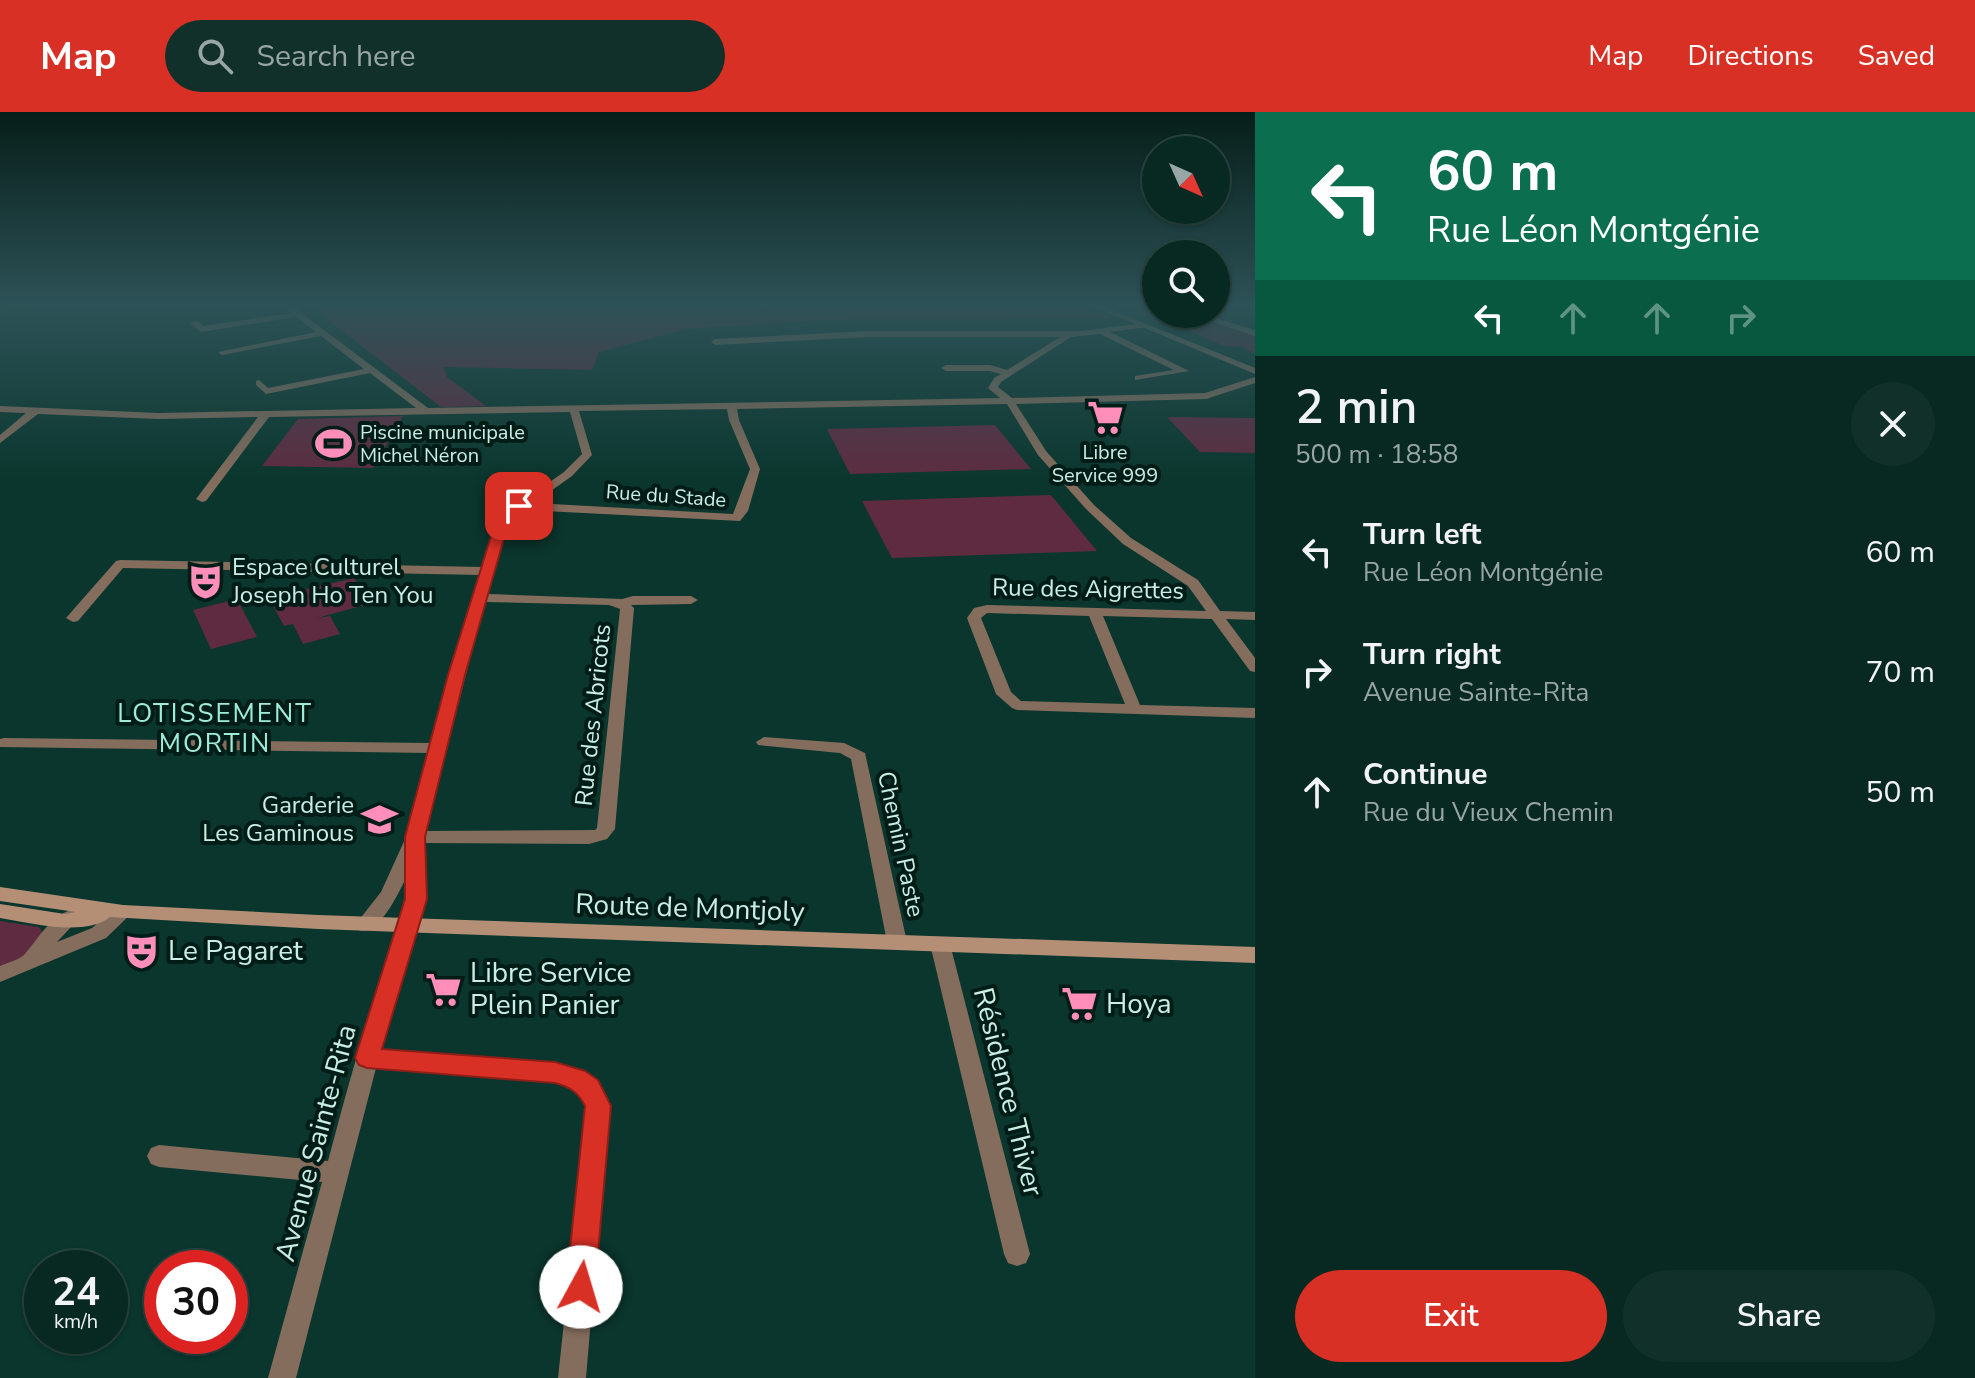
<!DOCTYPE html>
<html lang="en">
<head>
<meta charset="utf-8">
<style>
  body { margin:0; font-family:"Nunito Sans",sans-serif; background:#11302a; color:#f1f3f6; height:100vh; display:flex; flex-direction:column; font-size:30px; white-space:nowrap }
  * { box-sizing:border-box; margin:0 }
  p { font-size:26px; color:#98a6a5 }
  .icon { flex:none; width:44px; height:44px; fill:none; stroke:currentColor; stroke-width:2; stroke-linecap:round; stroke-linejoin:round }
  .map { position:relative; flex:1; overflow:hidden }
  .drawer { display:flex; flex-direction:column; background:#082822; width:720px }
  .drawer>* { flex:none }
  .banner { background:#0b6e4f; color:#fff; overflow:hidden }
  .needle { width:52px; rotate:135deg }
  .fabs { position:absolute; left:1142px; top:24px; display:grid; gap:16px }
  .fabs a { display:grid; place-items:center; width:88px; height:88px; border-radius:50%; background:#082822; box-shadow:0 2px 6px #0004,0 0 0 2px #294440; font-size:40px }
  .speed { position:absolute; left:24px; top:1138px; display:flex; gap:16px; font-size:40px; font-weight:700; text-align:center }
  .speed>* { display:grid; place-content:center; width:104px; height:104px; border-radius:50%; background:#082822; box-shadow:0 2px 6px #0004,0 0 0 2px #294440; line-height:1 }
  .speed small { font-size:20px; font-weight:400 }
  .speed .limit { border:12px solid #d22; background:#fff; color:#111 }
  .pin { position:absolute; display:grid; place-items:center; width:68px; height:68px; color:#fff; margin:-34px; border-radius:16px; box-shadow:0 4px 12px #0006 }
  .me { position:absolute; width:88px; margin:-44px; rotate:6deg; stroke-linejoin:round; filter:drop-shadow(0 0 6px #0008) }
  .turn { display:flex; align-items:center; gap:28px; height:168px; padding:0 40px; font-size:36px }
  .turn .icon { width:104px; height:104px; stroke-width:2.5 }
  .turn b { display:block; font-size:56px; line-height:68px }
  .lanes { display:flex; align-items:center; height:76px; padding:0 40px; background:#0003; justify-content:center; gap:40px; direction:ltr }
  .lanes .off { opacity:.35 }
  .round { display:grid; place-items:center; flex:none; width:84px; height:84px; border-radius:42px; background:#11302a }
  .overview { display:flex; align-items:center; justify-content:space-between; height:136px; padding:0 40px }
  h1 { font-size:48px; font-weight:600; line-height:60px }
  .button { display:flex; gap:16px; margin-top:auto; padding:16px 40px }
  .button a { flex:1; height:92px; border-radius:48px; background:#d93025; color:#fff; font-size:32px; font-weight:600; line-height:92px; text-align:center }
  .button a+a { background:#11302a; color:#f1f3f6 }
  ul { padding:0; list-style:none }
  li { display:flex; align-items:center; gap:24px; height:120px; padding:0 40px }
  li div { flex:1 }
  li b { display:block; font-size:30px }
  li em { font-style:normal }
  header { display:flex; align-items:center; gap:48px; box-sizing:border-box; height:112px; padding:0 40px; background:#d93025; color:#fff }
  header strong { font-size:38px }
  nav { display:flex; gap:44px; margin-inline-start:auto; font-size:28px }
  .search { width:560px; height:72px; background:#11302a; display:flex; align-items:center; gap:20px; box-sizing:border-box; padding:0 28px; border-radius:44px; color:#98a6a5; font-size:30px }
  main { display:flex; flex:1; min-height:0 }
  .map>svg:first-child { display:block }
  .green { fill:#5f2b40 }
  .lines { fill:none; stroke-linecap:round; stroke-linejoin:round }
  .canal { fill:#424805; fill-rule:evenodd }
  .minor { fill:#846d5d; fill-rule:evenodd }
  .tertiary { fill:#846d5d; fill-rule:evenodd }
  .secondary { fill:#b48f76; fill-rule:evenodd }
  .route { fill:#d93025; stroke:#8d1f18; stroke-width:2 }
  .labels { text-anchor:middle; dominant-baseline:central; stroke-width:8; stroke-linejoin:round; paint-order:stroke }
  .far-poi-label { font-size:20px; fill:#c9eee3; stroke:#001c16; text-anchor:start }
  .far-street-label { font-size:20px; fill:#c9eee3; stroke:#001c16 }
  .poi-label { font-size:24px; fill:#c9eee3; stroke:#001c16; text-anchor:start }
  .street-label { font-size:24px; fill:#c9eee3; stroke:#001c16 }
  .neighbourhood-label { font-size:26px; letter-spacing:2px; fill:#9eecd7; stroke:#001c16 }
  .near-street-label { font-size:28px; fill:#c9eee3; stroke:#001c16 }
  .near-poi-label { font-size:28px; fill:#c9eee3; stroke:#001c16; text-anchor:start }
</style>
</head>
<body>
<header>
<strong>Map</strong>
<div class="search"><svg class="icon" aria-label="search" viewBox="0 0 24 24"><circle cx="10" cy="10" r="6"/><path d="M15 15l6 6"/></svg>Search here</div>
<nav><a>Map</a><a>Directions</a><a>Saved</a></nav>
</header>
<main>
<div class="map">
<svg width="1255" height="1266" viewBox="0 0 1255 1266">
  <rect width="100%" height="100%" fill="#0a362d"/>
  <path class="green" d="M310 194H691L705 198 731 194H1084L1114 207 822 208 687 217 599 240 592 258 444 255 447 265 486 294 441 295Z
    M1111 194H1156V202H1189L1255 223V242L1242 235 1221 233 1178 213Z
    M403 304 373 356 262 354 298 307Z
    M1167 305 1255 306V341L1200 340Z
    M995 313 1031 357 850 362 827 317Z
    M1051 383 1097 439 892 446 862 389Z
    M354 466 372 491 317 506 330 504 340 522 303 532 293 512 284 514 269 486Z
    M237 487 257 525 211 537 193 498Z
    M0 809 39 815 44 822 32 839 0 858Z"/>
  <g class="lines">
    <path class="canal" d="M20 194H38L0 201V197Z"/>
    <path class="minor" d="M283 194H292L428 296 1000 286 988 276 994 266 1001 262 990 259H946L941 256 946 253H990L1007 258 1060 225H868L715 233 711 230 715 227 868 219H1080L1145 211 1148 215 1110 220 1189 259 1135 268V264L1174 258 1100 222 1071 225 1001 270 998 275 1012 286 1205 281 1255 265V271L1206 287 1016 292 1046 339 1094 393 1131 426 1198 468 1220 499 1255 500V508L1226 507 1255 546V560L1250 559 1212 507 1103 504 1140 593 1255 596V606L1017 598 1012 596 996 582 967 506 974 496 987 493 1206 499 1188 474 1123 432 1086 397 1038 343 1007 292 737 297 739 308 760 357 748 399 740 409 525 398 508 410 488 482 622 487 633 484H691L698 488 691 492 631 493 634 496 615 717 607 727 589 732 424 731C429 804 401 869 381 938L555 952 589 965 598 974 609 994 586 1266H558L587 995C579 982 570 975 555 970L376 956 296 1266H268L322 1070 159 1055 151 1052 147 1044 151 1036 159 1033 328 1049C340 1005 351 961 365 919 382 868 402 818 407 764 399 780 379 825 358 818L355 813 381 780 406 725 429 641 0 635V627L4 626 431 631 480 463 123 456 78 509 73 510 66 506 116 449 120 448 483 455 499 405 564 360 582 342 570 300 269 305 206 389 202 390 196 387 258 305 158 307 38 302 0 331V323L26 301 0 300V294L158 301 416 296 370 261 266 282 256 273V269L259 268 268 276 364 257 321 224 222 243 218 240 316 220 296 205 201 220 190 211 197 209 203 214 291 201ZM727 297 729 308 750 357 733 402 534 391 572 364 592 343 579 299ZM485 490 609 493 620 497 597 716 595 718 425 719ZM987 501 1089 504 1125 592 1021 589 1011 580 981 506Z
      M1190 202H1202L1255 218V224Z
      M764 625 844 631 865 641 907 830 904 835 897 837 890 835 887 830 851 647 840 641 758 633 756 630Z
      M123 793 130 795 133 800 106 826 0 870V854C7 851 18 848 24 843 39 827 57 791 84 799L87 804 84 809 72 814 57 830 92 816 116 795Z
      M940 825 947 827 950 832 1030 1142 1026 1151 1017 1154 1008 1151 1004 1142 930 832 933 827Z"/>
    <path class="tertiary" d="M1092 194H1102L1255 256V262Z"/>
    <path class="secondary" d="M0 775 123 793 318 803 1255 835V851L318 817 110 805C85 825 30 811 0 806V792L65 802 76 800 0 789Z"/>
  </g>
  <linearGradient id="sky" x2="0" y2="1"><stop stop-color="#061e19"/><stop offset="0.52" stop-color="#2d5257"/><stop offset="1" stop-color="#2d5257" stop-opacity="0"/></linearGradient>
  <rect width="1255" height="371" fill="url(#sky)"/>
  <path class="route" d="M515 391 526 394 509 409 465 563 425 725 427 787 382 937 555 950 585 959 598 968 611 994 595 1175 591 1186 581 1190 570 1186 566 1175 585 994C578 980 570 975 555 971L367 956 359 953 355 946 405 787V725L448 563 496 408Z"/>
  <defs>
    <symbol id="supermarket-bare" viewBox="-9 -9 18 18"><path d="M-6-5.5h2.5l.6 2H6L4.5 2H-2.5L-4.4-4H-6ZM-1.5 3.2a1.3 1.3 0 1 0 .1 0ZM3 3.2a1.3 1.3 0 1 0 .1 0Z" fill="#ff8eba" stroke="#001c16" stroke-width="2.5" paint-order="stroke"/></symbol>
    <symbol id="stadium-bare" viewBox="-9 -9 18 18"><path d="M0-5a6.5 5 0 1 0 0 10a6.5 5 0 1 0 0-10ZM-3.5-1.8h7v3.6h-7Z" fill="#ff8eba" stroke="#001c16" stroke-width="2.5" paint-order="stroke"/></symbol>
    <symbol id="theatre-bare" viewBox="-9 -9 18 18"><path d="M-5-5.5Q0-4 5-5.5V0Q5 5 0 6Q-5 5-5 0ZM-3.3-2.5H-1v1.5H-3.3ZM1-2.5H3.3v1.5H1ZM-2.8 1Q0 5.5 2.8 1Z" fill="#ff8eba" stroke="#001c16" stroke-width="2.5" paint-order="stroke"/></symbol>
    <symbol id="school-bare" viewBox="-9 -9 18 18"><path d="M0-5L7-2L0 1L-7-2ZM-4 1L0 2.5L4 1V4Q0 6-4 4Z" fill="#ff8eba" stroke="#001c16" stroke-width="2.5" paint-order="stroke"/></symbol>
  </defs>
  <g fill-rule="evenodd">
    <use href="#supermarket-bare" x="1080" y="280" width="51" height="51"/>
    <use href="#stadium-bare" x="308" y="306" width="51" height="51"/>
    <use href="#theatre-bare" x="180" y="444" width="51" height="51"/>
    <use href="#school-bare" x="354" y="682" width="51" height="51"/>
    <use href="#theatre-bare" x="116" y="814" width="51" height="51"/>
    <use href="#supermarket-bare" x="418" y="852" width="51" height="51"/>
    <use href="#supermarket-bare" x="1054" y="866" width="51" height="51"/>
  </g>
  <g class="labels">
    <g class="far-poi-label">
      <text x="360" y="320">Piscine municipale<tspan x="360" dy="23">Michel Néron</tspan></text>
      <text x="1105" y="340" text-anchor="middle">Libre<tspan x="1105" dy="23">Service 999</tspan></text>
    </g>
    <g class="far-street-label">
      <text transform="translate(666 384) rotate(4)">Rue du Stade</text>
    </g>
    <g class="poi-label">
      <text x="232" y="455">Espace Culturel<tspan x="232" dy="28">Joseph Ho Ten You</tspan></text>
      <text x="354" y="693" text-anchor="end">Garderie<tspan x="354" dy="28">Les Gaminous</tspan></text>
    </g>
    <g class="street-label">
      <text transform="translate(1088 477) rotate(1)">Rue des Aigrettes</text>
      <text transform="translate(593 603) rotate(-84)">Rue des Abricots</text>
      <text transform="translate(901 732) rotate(78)">Chemin Paste</text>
    </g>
    <g class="neighbourhood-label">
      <text x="215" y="601">LOTISSEMENT<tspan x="215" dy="30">MORTIN</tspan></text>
    </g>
    <g class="near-street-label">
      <text transform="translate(690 796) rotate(2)">Route de Montjoly</text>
      <text transform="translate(1008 980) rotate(76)">Résidence Thiver</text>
      <text transform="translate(316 1031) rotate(-75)">Avenue Sainte-Rita</text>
    </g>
    <g class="near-poi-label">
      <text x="168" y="839">Le Pagaret</text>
      <text x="470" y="861">Libre Service<tspan x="470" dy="32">Plein Panier</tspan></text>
      <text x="1106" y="892">Hoya</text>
    </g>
  </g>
</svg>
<div class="fabs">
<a><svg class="needle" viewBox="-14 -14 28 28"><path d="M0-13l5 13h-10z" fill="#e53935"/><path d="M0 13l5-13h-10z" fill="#98a6a5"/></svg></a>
<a><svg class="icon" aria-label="search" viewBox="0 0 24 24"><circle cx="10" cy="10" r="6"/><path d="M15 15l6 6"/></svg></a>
</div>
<div class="speed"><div>24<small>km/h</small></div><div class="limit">30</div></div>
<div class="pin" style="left:519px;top:394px;background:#d93025"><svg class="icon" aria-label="arrive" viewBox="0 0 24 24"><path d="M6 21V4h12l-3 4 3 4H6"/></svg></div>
<svg class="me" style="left:581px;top:1175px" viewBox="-20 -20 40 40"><circle r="19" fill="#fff"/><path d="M0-13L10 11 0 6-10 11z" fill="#d93025"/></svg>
</div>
<section class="drawer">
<div class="banner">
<div class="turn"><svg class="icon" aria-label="left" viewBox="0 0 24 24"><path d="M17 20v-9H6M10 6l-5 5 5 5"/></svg><div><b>60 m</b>Rue Léon Montgénie</div></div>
<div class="lanes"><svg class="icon" aria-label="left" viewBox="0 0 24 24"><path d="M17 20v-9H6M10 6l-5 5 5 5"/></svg><svg class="icon off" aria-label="ahead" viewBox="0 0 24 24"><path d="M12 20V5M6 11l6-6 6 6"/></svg><svg class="icon off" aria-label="ahead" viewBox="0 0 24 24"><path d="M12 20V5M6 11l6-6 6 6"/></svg><svg class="icon off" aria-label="right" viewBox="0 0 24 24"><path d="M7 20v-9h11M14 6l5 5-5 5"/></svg></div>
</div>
<div class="overview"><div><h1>2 min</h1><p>500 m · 18:58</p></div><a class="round"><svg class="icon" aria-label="close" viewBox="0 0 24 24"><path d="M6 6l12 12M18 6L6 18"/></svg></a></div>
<ul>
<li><svg class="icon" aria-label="left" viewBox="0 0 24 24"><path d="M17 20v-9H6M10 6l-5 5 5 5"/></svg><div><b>Turn left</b><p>Rue Léon Montgénie</p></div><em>60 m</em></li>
<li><svg class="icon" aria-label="right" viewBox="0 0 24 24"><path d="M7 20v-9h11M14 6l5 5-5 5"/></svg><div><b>Turn right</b><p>Avenue Sainte-Rita</p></div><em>70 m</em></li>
<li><svg class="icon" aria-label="ahead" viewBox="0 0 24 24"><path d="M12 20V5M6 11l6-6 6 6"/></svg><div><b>Continue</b><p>Rue du Vieux Chemin</p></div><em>50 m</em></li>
</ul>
<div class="button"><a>Exit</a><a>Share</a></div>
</section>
</main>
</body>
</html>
